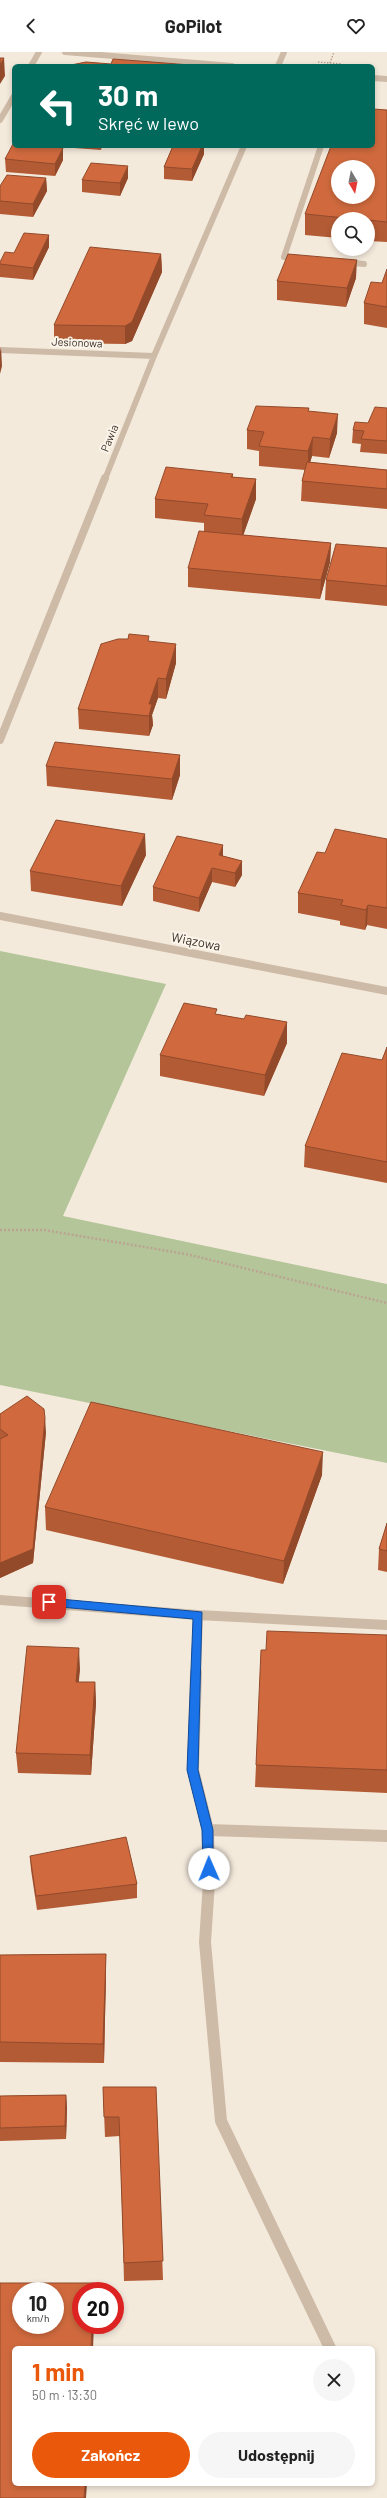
<!DOCTYPE html>
<html lang="pl">
<head>
<meta charset="utf-8">
<style>
  body { margin:0; font-family:Barlow,sans-serif; background:#f6f6f6; color:#222; height:100vh; display:flex; flex-direction:column; font-size:15px; white-space:nowrap }
  * { box-sizing:border-box; margin:0 }
  p { font-size:13px; color:#767676 }
  .icon { flex:none; width:22px; height:22px; fill:none; stroke:currentColor; stroke-width:2; stroke-linecap:round; stroke-linejoin:round }
  .map { position:relative; flex:1; overflow:hidden }
  .sheet { position:absolute; left:12px; top:2294px; width:363px; height:140px; display:flex; flex-direction:column; background:#fff; border-radius:6px; box-shadow:0 2px 6px #0003 }
  .sheet>* { flex:none }
  .hud { position:absolute; left:12px; top:12px; width:363px; height:84px; border-radius:6px; box-shadow:0 2px 6px #0003; background:#00695c; color:#fff; overflow:hidden }
  .needle { width:26px; rotate:170deg }
  .controls { position:absolute; left:331px; top:108px; display:grid; gap:8px }
  .controls a { display:grid; place-items:center; width:44px; height:44px; border-radius:50%; background:#fff; box-shadow:0 2px 6px #0003; font-size:20px }
  .speed { position:absolute; left:12px; top:2230px; display:flex; gap:8px; font-size:20px; font-weight:700; text-align:center }
  .speed>* { display:grid; place-content:center; width:52px; height:52px; border-radius:50%; background:#fff; box-shadow:0 2px 6px #0003; line-height:1 }
  .speed small { font-size:10px; font-weight:400 }
  .speed .limit { border:6px solid #d22; background:#fff; color:#111 }
  .pin { position:absolute; display:grid; place-items:center; width:34px; height:34px; color:#fff; margin:-17px; border-radius:8px; box-shadow:0 2px 6px #0006 }
  .me { position:absolute; width:44px; margin:-22px; rotate:359deg; stroke-linejoin:round; filter:drop-shadow(0 0 3px #0008) }
  .turn { display:flex; align-items:center; gap:14px; height:84px; padding:0 20px; font-size:18px }
  .turn .icon { width:52px; height:52px; stroke-width:2.5 }
  .turn b { display:block; font-size:28px; line-height:34px }
  .round { display:grid; place-items:center; flex:none; width:42px; height:42px; border-radius:21px; background:#f6f6f6 }
  .head { display:flex; align-items:center; justify-content:space-between; height:68px; padding:0 20px }
  h1 { font-size:24px; font-weight:700; line-height:30px; color:#ea580c }
  .cta { display:flex; gap:8px; margin-top:auto; padding:8px 20px }
  .cta a { flex:1; height:46px; border-radius:24px; background:#ea580c; color:#fff; font-size:16px; font-weight:700; line-height:46px; text-align:center }
  .cta a+a { background:#f6f6f6; color:#222 }
  header { display:flex; justify-content:space-between; align-items:center; height:52px; padding:0 20px; background:#fff; font-size:18px; font-weight:700 }
  .map>svg:first-child { display:block }
  .green { fill:#b4c59a }
  .lines { fill:none; stroke-linecap:round; stroke-linejoin:round }
  .path-far1 { stroke:#baa491; stroke-width:1.5; stroke-dasharray:1.5 1.5; stroke-linecap:butt }
  .path { stroke:#baa491; stroke-width:2.5; stroke-dasharray:2 2; stroke-linecap:butt }
  .service-far2 { stroke:#cebba7; stroke-width:6 }
  .service-far1 { stroke:#cebba7; stroke-width:10 }
  .service { stroke:#cebba7; stroke-width:12 }
  .minor-far1 { stroke:#cebba7; stroke-width:6 }
  .minor { stroke:#cebba7; stroke-width:8 }
  .wall { fill:#b35b35 }
  .shaded-wall { fill:#924a2b }
  .building { fill:#d06a3e; stroke:#924a2b; fill-rule:evenodd }
  .route { fill:#1a73e8; stroke:#114b97 }
  .labels { text-anchor:middle; dominant-baseline:central; stroke-width:4; stroke-linejoin:round; paint-order:stroke }
  .far-street-label { font-size:11px; fill:#392e28; stroke:#fbf4e9 }
  .street-label { font-size:13px; fill:#392e28; stroke:#fbf4e9 }
</style>
</head>
<body>
<header><svg class="icon" aria-label="back" viewBox="0 0 24 24"><path d="M15 5l-7 7 7 7"/></svg>GoPilot<svg class="icon" aria-label="heart" viewBox="0 0 24 24"><path d="M12 20l-8-8c-3-5 5-10 8-4 3-6 11-1 8 4z"/></svg></header>
<div class="map">
<svg width="387" height="2446" viewBox="0 0 387 2446">
  <rect width="100%" height="100%" fill="#f4eadc"/>
  <path class="green" d="M0 899 166 932 63 1164 387 1232V1411L0 1333Z"/>
  <g class="lines">
    <path class="path-far1" d="M318 10 330 11 334 0
      M330 11 342 12"/>
    <path class="path" d="M0 1178H44L186 1202 387 1251"/>
    <path class="service-far2" d="M299 206 284 205 321 94
      M343 210 364 212"/>
    <path class="service-far1" d="M0 1548 198 1563 387 1573
      M196 1621 198 1563"/>
    <path class="service" d="M196 1620 193 1718 208 1778 387 1784
      M208 1778 209 1830 205 1890 221 2069 330 2296"/>
    <path class="minor-far1" d="M65 0 232 14
      M31 14 39 0
      M278 14 284 0
      M373 26 387 27
      M0 68 14 44
      M0 298 154 304
      M105 427 154 304 244 94"/>
    <path class="minor" d="M0 688 105 426
      M0 864 387 939"/>
  </g>
  <path class="wall" d="M387 58V190L368 189V167H338V186L305 183V162Z
    M14 94H62L63 108 55 124 6 120 5 107Z
    M74 94H102L101 98 74 96Z
    M173 94H207L206 96H204V102L192 129 164 127V115Z
    M46 126 47 139 33 165 0 162V134Z
    M128 126 120 144 82 140V128Z
    M49 183V195L33 228 0 225V210L14 201Z
    M161 202 162 220 132 289 125 292 54 291V273Z
    M387 217V276L364 272V251L382 231Z
    M356 226 346 255 277 248V229Z
    M387 356V402L360 400 361 392 352 391 353 378 368 371Z
    M309 359 337 381 329 406 312 404 310 410 387 418V457L301 449 302 429 305 418 259 414V399L247 397V378Z
    M233 422V425L256 427V447L243 483 331 491 330 510 320 547 188 535V516L204 480V471L155 466V447Z
    M387 496V554L325 548 326 528Z
    M149 589 176 611 166 647 158 646 152 663 153 673 149 684 79 677 78 657Z
    M180 703V723L172 748 47 734 46 714Z
    M387 787V877L367 873 365 878 340 873V869L298 861V841L325 801Z
    M146 803 122 854 31 839 30 819Z
    M223 804 242 809V823L235 835 212 830 199 860 153 849V835Z
    M217 962 244 967 287 991 264 1044 160 1024V1003Z
    M387 995V1131L304 1115 305 1094 382 1008Z
    M0 1362 46 1380 33 1511 0 1526Z
    M322 1423 283 1532 46 1478 45 1455Z
    M387 1471V1520L378 1518 379 1497Z
    M387 1583V1741L255 1735 256 1713 266 1598Z
    M80 1617 78 1630H95L96 1651 91 1723 18 1721 16 1701Z
    M30 1804 137 1832V1846L37 1858 31 1818Z
    M106 1902V1922L104 2011 0 2010V1903Z
    M103 2035H156L163 2228 124 2229 120 2084 105 2085Z
    M66 2043 67 2056 66 2087 0 2089V2044Z"/>
  <path class="shaded-wall" d="M4 6 5 24 0 32V13Z
    M57 94H62V96L56 95Z
    M202 94H204V102L192 129V117Z
    M63 96V108L55 124V112Z
    M128 114V126L120 144V131Z
    M46 126 47 139 33 165V152Z
    M49 183V195L33 228V216Z
    M161 202 162 220 132 289 125 292V274Z
    M357 208 356 226 346 255 347 236Z
    M1 295 2 314 0 322V300Z
    M338 362 337 381 329 406 330 387Z
    M313 385 312 404 308 418V399Z
    M256 427V447L242 487V467Z
    M331 491 330 510 320 547 321 528Z
    M176 592V611L166 647V627Z
    M158 626V646L152 663 153 673 149 684V652Z
    M180 703V723L172 748V727Z
    M145 782 146 803 122 854 121 834Z
    M223 793V807L219 803Z
    M242 809V823L235 835V821Z
    M212 816V830L199 860V846Z
    M368 853 367 873 365 878 366 858Z
    M287 970V991L264 1044 265 1023Z
    M45 1366 46 1380 33 1511 0 1526V1511Z
    M323 1400 322 1423 283 1532 284 1509Z
    M79 1596 80 1617 77 1650 76 1630Z
    M95 1630 96 1651 91 1723 90 1703Z
    M106 1902V1922L104 2011 103 1992Z
    M66 2043 67 2056 66 2087 65 2074Z
    M92 2273H94L93 2296H91Z
    M85 2432H87L86 2446H84Z"/>
  <path class="building" d="M0 6H4L0 13Z
    M113 7 203 14H70L71 13 86 10 111 12Z
    M373 57 387 58V170L368 168V167H355L305 162 331 94H373ZM338 115H368V145H338Z
    M14 90V94H57L56 95 63 96 55 112 5 107Z
    M173 94H202L192 117 164 115Z
    M91 111 128 114 120 131 82 128Z
    M7 123 46 126 33 152 0 149V134Z
    M24 181 49 183 33 216 0 212V210L5 200 14 201Z
    M90 195 161 202 132 270 125 274 54 273Z
    M288 202 357 208 347 236 277 229Z
    M387 217V255L364 251 371 230 382 231Z
    M256 354 309 356 308 359 338 362 330 387 313 385 308 399 259 394 264 380 247 378Z
    M375 355 387 356V389L361 387 364 379 353 378 355 370 368 371Z
    M307 410 387 418V437L302 429Z
    M166 415 233 422 231 425 256 427 242 467 204 463 208 452 155 447Z
    M199 479 331 491 321 528 188 516Z
    M336 492 387 496V534L326 528Z
    M129 582 149 584 148 589 176 592 166 627 158 626 149 652H152L149 664 78 657 101 592 118 587H128Z
    M55 690 180 703 172 727 46 714Z
    M56 768 145 782 121 834 30 819Z
    M335 777 387 787V856L368 853 366 858 341 853 343 848 298 841 317 800 325 801Z
    M177 784 223 793 219 803 242 809 235 821 212 816 199 846 153 835Z
    M184 951 217 957 215 962 244 967 246 963 287 970 265 1023 160 1003Z
    M387 995V1110L305 1094 342 1001 382 1008Z
    M27 1344 44 1357 45 1366 33 1497 0 1511V1387L8 1383 0 1377V1362Z
    M91 1350 323 1400 284 1509 45 1455Z
    M387 1471V1499L379 1497Z
    M267 1579 387 1583V1718L256 1713 261 1598H266Z
    M27 1594 79 1596 76 1630H95L90 1703 16 1701Z
    M126 1785 137 1832 36 1844 30 1804Z
    M106 1902 103 1992 0 1990V1903Z
    M103 2035H156L163 2209 124 2211 119 2065H104Z
    M66 2043 65 2074 0 2076V2044Z
    M0 2231H95L94 2239H81V2273H92L91 2296H14V2432H85L84 2446H0ZM21 2239H55V2273H21Z"/>
  <path class="route" d="M49 1546 202 1560 198 1718 213 1778V1820L209 1821 203 1817 202 1778 187 1718 193 1567 49 1554 44 1550Z"/>
  <g class="labels">
    <g class="far-street-label">
      <text transform="translate(77 290) rotate(2)">Jesionowa</text>
      <text transform="translate(109 386) rotate(-68)">Pawia</text>
    </g>
    <g class="street-label">
      <text transform="translate(196 889) rotate(11)">Wiązowa</text>
    </g>
  </g>
</svg>
<div class="controls">
<a><svg class="needle" viewBox="-14 -14 28 28"><path d="M0-13l5 13h-10z" fill="#e53935"/><path d="M0 13l5-13h-10z" fill="#767676"/></svg></a>
<a><svg class="icon" aria-label="search" viewBox="0 0 24 24"><circle cx="10" cy="10" r="6"/><path d="M15 15l6 6"/></svg></a>
</div>
<div class="speed"><div>10<small>km/h</small></div><div class="limit">20</div></div>
<div class="pin" style="left:49px;top:1550px;background:#d93025"><svg class="icon" aria-label="arrive" viewBox="0 0 24 24"><path d="M6 21V4h12l-3 4 3 4H6"/></svg></div>
<svg class="me" style="left:209px;top:1817px" viewBox="-20 -20 40 40"><circle r="19" fill="#fff"/><path d="M0-13L10 11 0 6-10 11z" fill="#1a73e8"/></svg>
<div class="hud">
<div class="turn"><svg class="icon" aria-label="left" viewBox="0 0 24 24"><path d="M17 20v-9H6M10 6l-5 5 5 5"/></svg><div><b>30 m</b>Skręć w lewo</div></div>
</div>
<section class="sheet">
<div class="head"><div><h1>1 min</h1><p>50 m · 13:30</p></div><a class="round"><svg class="icon" aria-label="close" viewBox="0 0 24 24"><path d="M6 6l12 12M18 6L6 18"/></svg></a></div>
<div class="cta"><a>Zakończ</a><a>Udostępnij</a></div>
</section>
</div>
</body>
</html>
